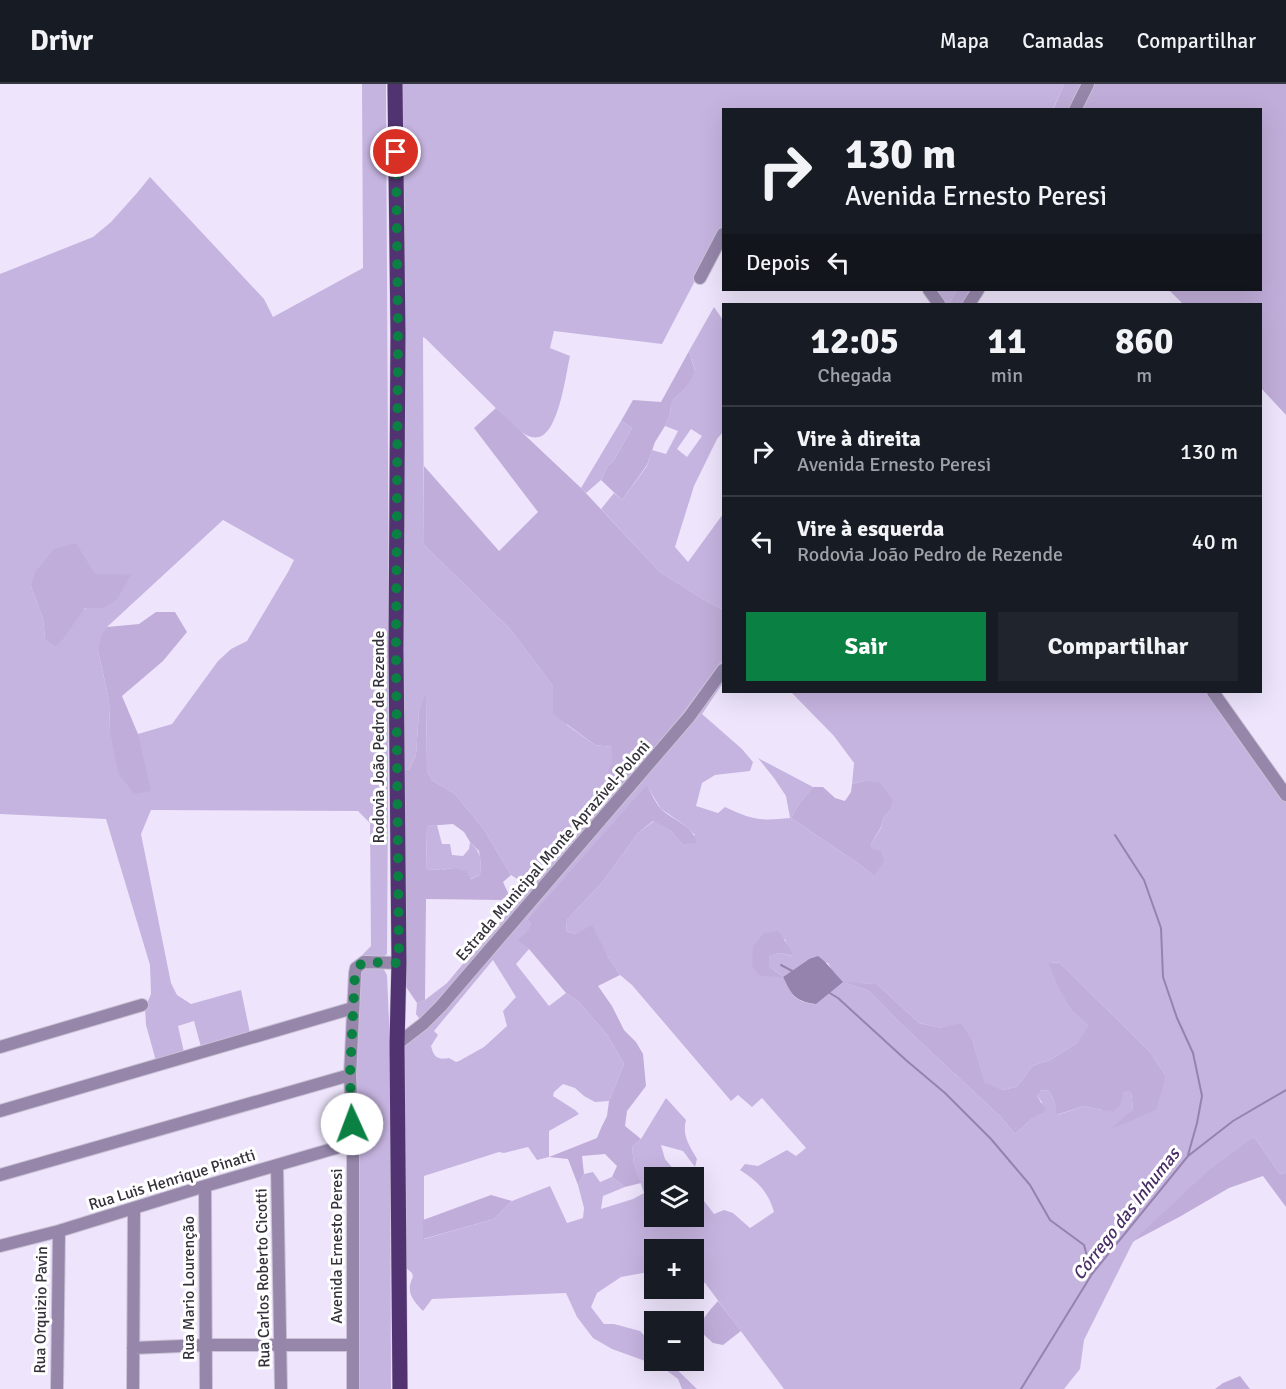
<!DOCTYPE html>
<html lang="pt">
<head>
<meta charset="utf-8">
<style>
  body { margin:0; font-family:Signika,sans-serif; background:#20242c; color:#f1f3f6; height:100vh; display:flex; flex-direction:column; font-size:22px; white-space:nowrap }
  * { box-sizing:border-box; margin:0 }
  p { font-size:20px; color:#9ea1a6 }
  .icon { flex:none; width:33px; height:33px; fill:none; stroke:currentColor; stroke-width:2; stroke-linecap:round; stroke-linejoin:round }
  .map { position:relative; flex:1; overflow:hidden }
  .panel { position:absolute; left:722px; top:219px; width:540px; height:390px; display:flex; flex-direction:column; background:#171b24; border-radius:0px; box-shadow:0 6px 24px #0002 }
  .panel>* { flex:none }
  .hud { position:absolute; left:722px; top:24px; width:540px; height:183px; border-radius:0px; box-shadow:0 6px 24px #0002; background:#171b24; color:#f1f3f6; overflow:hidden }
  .tools { position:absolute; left:644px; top:1083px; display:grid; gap:12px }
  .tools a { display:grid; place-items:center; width:60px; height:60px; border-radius:0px; background:#171b24; box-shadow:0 6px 24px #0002; font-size:30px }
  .pin { position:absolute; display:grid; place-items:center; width:51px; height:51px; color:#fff; margin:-26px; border:3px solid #fff; border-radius:50%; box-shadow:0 2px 6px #0007 }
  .me { position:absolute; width:66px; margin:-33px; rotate:358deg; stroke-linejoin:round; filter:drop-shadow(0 0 4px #0008) }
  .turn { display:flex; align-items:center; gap:21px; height:126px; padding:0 24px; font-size:27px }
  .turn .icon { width:78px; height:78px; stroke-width:2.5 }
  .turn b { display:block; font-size:42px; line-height:51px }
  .then { display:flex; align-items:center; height:57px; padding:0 24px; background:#0003; gap:12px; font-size:22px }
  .eta { display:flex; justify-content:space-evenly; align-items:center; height:102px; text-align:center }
  .eta b { font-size:36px; font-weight:800; line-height:42px }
  .cta { display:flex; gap:12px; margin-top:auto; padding:12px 24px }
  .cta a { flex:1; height:69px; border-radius:0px; background:#0b8043; color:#fff; font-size:24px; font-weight:800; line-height:69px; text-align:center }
  .cta a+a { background:#20242c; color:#f1f3f6 }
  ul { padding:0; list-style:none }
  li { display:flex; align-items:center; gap:18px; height:90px; padding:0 24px; border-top:2px solid #363941 }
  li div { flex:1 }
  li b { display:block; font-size:22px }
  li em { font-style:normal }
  header { display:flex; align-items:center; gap:36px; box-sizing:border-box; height:84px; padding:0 30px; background:#171b24; border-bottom:2px solid #363941 }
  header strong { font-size:28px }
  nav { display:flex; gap:33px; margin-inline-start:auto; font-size:21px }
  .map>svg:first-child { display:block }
  .green { fill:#c6b4e0; fill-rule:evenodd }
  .forest { fill:#c0add9; fill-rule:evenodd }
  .water { fill:#9583ad }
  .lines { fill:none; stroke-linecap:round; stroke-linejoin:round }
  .stream { stroke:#9583ad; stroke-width:2 }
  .minor-casing { stroke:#c9c1d5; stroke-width:14 }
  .major-casing { stroke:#c9c1d5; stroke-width:16 }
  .minor { stroke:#9586aa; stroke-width:12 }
  .major { stroke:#523372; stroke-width:15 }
  .route { stroke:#0b8043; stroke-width:10; stroke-dasharray:0 18 }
  .labels { text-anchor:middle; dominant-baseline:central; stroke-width:6; stroke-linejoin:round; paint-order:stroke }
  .street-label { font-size:16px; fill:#35313a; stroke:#fff }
  .water-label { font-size:18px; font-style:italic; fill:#492e65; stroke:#fff }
</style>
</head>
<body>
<header>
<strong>Drivr</strong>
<nav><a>Mapa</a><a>Camadas</a><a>Compartilhar</a></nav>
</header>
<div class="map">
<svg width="1286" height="1305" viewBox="0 0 1286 1305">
  <rect width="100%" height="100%" fill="#eee5fc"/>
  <path class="green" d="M362 0H386L389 566 387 870 382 874 363 876 362 871 371 862 370 739 358 727 151 726 141 750 171 899 177 911 191 920 241 906 250 949 201 963 194 937 178 942 184 968 156 977 146 941 145 924 151 910 150 881 106 735 0 730V190L93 153 111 138 137 109 150 93 264 215 273 233 363 184ZM223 436 294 476 288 488 247 557 231 565 218 577 172 640 138 650 110 647 109 616 98 567 107 543ZM114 490 103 524H86L45 555 43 535 31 502 95 491Z
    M402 0H1064L1053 25 806 26 799 24 795 26H723V143L662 260 554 247 550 264 570 272C566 289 559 348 539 353 531 355 524 350 518 346L426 255 423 253 424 461 510 545 553 602 567 641 595 661 612 663V678L662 657 723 575V583L687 633 421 937 416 930 417 919 425 916 447 899 528 802 511 791 485 747 455 710 432 696 427 687 426 611 419 627 416 671 409 686 403 685 402 566 405 159Z
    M934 206H957L949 220H944Z
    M714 223 723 236V348L717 355 694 402 675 463 688 478 723 430V526L706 517 660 488 601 425 614 409 622 416 647 382 652 366 666 370 678 347 665 342 670 330 671 321 674 315 684 306 695 286 689 267ZM691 345 702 352 687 373 677 365Z
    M621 337 632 344 614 376 607 383 601 396 586 409 581 404Z
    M723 591V599L702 630 742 665 753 678 750 687 715 691 702 699 696 722 718 729 725 723C752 736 761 737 790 734L786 712 774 694 758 674 813 703 798 721 791 734 859 780 874 792 871 760 881 744 883 735 889 727 864 697 852 700 854 679 834 652 791 608H1209L1286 717V1089L1280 1090 1254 1053 1133 1158 1084 1256 1080 1285 1064 1305H784L705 1199 693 1195V1166H654V1187L621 1193 597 1209 591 1223 604 1240H614L640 1247 654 1262V1276L668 1277 697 1305H682L678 1295 662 1283 612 1265 593 1254 577 1233 566 1209 432 1215 423 1227C413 1216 405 1208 413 1193L412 1189 404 1182V961ZM647 702 661 725 683 740 695 751 682 760 671 747 654 737 638 749 604 796 567 836 566 847 576 850 607 871 620 891 632 901 731 1017 738 1011 752 1023 762 1014 806 1064 796 1072 787 1066 758 1082 745 1080 740 1086C757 1097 768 1107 774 1128L750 1144 733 1129 724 1126 714 1130 701 1113 693 1105V1132H654V1094L680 1093 665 1075 661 1061 683 1067 695 1083 697 1075C689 1061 682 1052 686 1036L666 1014 641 1055 632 1063 634 1080 644 1109 633 1115 601 1125 603 1112 625 1103 612 1093 600 1098 593 1088 584 1090 578 1101 584 1124 583 1134 567 1139 550 1102 512 1117 494 1135 424 1155V1092L499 1068 504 1069 528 1063 537 1076 549 1073V1047L579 1030 575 1026 553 1012 554 1008 563 1000 575 1004 584 1012 595 1018 609 1017 624 980 608 952 578 917 566 909 549 922 516 880 529 865 531 840 527 835ZM785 855 787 862 793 872 779 869 768 872 769 882 782 892 752 882ZM809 875 828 879 833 888 815 920C793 917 793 912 783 893ZM493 876 516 913 503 927 507 942 484 963 459 977 456 978 449 974C437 976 434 973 431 962L438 951 434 947ZM1049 878 1060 879 1150 968 1166 992 1161 1005 1124 1034 1133 1025 1131 1008 1123 1006 1102 1026 1084 1022 1057 1031 1055 1019 1049 1007 1042 1006 1037 1012 1042 1018 1041 1030 1031 1033 1026 1040 1015 1050 1000 1032 898 937 869 907 846 899 877 900 919 939 941 944 973 958 985 1000 1003 1006 1016 1003 1024 994 1032 982 1050 976 1077 959 1090 941 1072 927Z
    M437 741 442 760H450L452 771 463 772 469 765 470 758C481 769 482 775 480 791L470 795 453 784 442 786 426 785 427 742Z
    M363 884H383L387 891 390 960 391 1305H358L354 992 361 886Z"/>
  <path class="forest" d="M1064 0H1084L1071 25 1053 26Z
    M1091 0H1286V331L1260 303V220H1183L1169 206H1260V26H1078Z
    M957 206H974L965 220H949Z
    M689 267 695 287 691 295 684 306 674 315 671 321 670 330 665 342 655 358 647 381 622 416 601 396 607 383 614 376 632 344 621 337 633 316 661 318Z
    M496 324 581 404 660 488 706 517 723 526V575L662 657 622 698 608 687 612 678V663L595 661 553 630V602L510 545 424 461V382L499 467 538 428 474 344Z
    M76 459 95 490H114L131 491 117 515 103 524H85L63 555 56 562 45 555 43 535 31 502 35 488 54 465Z
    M156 528H175L187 548 163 577 122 612 138 650 151 707 134 710 118 689 110 647 109 616 98 567 101 552 107 543 139 540Z
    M426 609 427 687 432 696 455 710 485 747 511 791 503 798 509 811 501 816 426 815 425 916 417 919 404 900 403 685 409 686 416 671 419 627ZM453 740 464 748 470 758 479 767 481 780 480 791 471 795 466 787 453 784 442 786 426 785 427 742Z
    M864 697 879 698 893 716 889 727 883 735 881 743 871 760 872 765 881 767 884 777 874 792 859 780 791 734 798 721 813 703H823L835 714 845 717 851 708 852 700Z
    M647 701C651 709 656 720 662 726 675 737 693 742 697 759L682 760 671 747 653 737 638 749 604 796 567 836 566 847 576 850 592 841 607 871 620 891 598 902 612 922 624 946 636 958 643 970 646 1002 627 1027 625 1042 641 1055 632 1063 634 1080 641 1099 625 1103 612 1093 617 1082 605 1070 582 1072 584 1090 578 1101 568 1075 549 1073 597 1054 601 1044 607 1032 609 1017 624 980 608 952 578 917 566 909 529 865 518 856 529 846 531 840 527 835Z
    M778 847C785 855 788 863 794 872L779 869 769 872V882L783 893 760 892 752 882 753 862 764 849Z
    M1048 878 1060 879 1150 968 1166 992 1156 1026 1111 1045 1133 1025 1131 1008 1123 1007 1121 1020 1114 1027 1102 1026 1084 1022 1056 1031 1055 1019 1049 1007 1042 1006 1037 1012 1046 1026 1041 1030 1031 1034 1026 1040 1015 1050 1000 1032 898 937 869 907 843 898 877 900 919 939 941 944 961 939 973 958 985 999 1003 1006 1016 1003 1024 994 1032 982 1050 976 1077 959 1089 941 1072 927 1059 904Z
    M1254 1053 1280 1090 1286 1089V1123L1263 1092 1229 1104 1181 1132 1132 1158 1209 1086Z
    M491 1111 512 1117 494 1135 423 1155V1136Z
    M718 1217 741 1247 723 1261 713 1259 702 1249 701 1238 710 1226Z
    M1240 1292 1250 1305H1215L1223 1299Z"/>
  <path class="water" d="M818 872C828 879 834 889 843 898L816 920C794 917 792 911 783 893L809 875Z"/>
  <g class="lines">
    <path class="stream" d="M1115 751 1144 796 1161 844 1163 893 1177 934 1193 969 1202 1012 1197 1039 1188 1071
      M781 881 794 888
      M828 908 838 914 907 977 945 1009 991 1055 1030 1101 1050 1136 1084 1161 1092 1190
      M1021 1305 1092 1190 1188 1072 1233 1037 1286 1006"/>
    <defs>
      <path id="minor" d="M1075 26 1088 0
        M700 194 723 150
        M929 206 939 220
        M969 220 978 206
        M1213 608 1286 711
        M397 960 423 940 441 922 689 633 723 586
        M0 963 142 921
        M0 1027 353 924
        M277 1082 281 1305
        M0 1091 350 991
        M205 1102 206 1305
        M0 1162 59 1147 205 1102 353 1059
        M133 1264 206 1261H353
        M57 1305 59 1147
        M133 1305 134 1124
        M353 1305V1059L350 991 355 889 356 884 364 878 399 879"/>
      <path id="major" d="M395 0 398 249 396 566 399 879 397 960 400 1305"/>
    </defs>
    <use href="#minor" class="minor-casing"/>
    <use href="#major" class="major-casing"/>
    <use href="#minor" class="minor"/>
    <use href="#major" class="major"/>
  </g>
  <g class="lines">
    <path class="route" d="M352 1040 350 991 355 889 356 884 364 878 399 879 396 566 398 249 396 68"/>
  </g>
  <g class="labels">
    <g class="street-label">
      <text transform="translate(379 653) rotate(-90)">Rodovia João Pedro de Rezende</text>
      <text transform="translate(553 767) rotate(-49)">Estrada Municipal Monte Aprazível-Poloni</text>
      <text transform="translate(172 1096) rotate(-17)">Rua Luis Henrique Pinatti</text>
      <text transform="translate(337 1162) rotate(-90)">Avenida Ernesto Peresi</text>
      <text transform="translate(263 1194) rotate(-91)">Rua Carlos Roberto Cicotti</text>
      <text transform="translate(189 1204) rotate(-90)">Rua Mario Lourenção</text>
      <text transform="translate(41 1226) rotate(-89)">Rua Orquizio Pavin</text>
    </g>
    <g class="water-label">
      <text transform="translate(1126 1130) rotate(-52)">Córrego das Inhumas</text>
    </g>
  </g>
</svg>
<div class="tools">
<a><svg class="icon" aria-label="layers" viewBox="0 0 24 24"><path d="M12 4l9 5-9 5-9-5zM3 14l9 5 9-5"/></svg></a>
<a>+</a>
<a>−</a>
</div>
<div class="pin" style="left:396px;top:68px;background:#d93025"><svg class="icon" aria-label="arrive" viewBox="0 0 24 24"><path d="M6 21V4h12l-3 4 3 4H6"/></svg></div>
<svg class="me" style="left:352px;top:1040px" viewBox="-20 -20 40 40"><circle r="19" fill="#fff"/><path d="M0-13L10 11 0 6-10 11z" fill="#0b8043"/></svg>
<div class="hud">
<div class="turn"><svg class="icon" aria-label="right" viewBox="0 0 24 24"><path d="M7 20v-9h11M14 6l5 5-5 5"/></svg><div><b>130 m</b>Avenida Ernesto Peresi</div></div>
<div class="then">Depois<svg class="icon" aria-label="left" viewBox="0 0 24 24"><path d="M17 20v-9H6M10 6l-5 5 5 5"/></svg></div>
</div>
<section class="panel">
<div class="eta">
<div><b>12:05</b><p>Chegada</p></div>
<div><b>11</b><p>min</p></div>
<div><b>860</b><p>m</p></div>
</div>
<ul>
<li><svg class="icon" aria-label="right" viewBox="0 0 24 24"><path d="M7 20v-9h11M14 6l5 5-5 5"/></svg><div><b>Vire à direita</b><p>Avenida Ernesto Peresi</p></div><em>130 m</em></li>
<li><svg class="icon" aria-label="left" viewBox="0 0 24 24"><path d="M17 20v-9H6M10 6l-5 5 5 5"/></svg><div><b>Vire à esquerda</b><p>Rodovia João Pedro de Rezende</p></div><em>40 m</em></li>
</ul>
<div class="cta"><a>Sair</a><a>Compartilhar</a></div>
</section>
</div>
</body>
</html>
